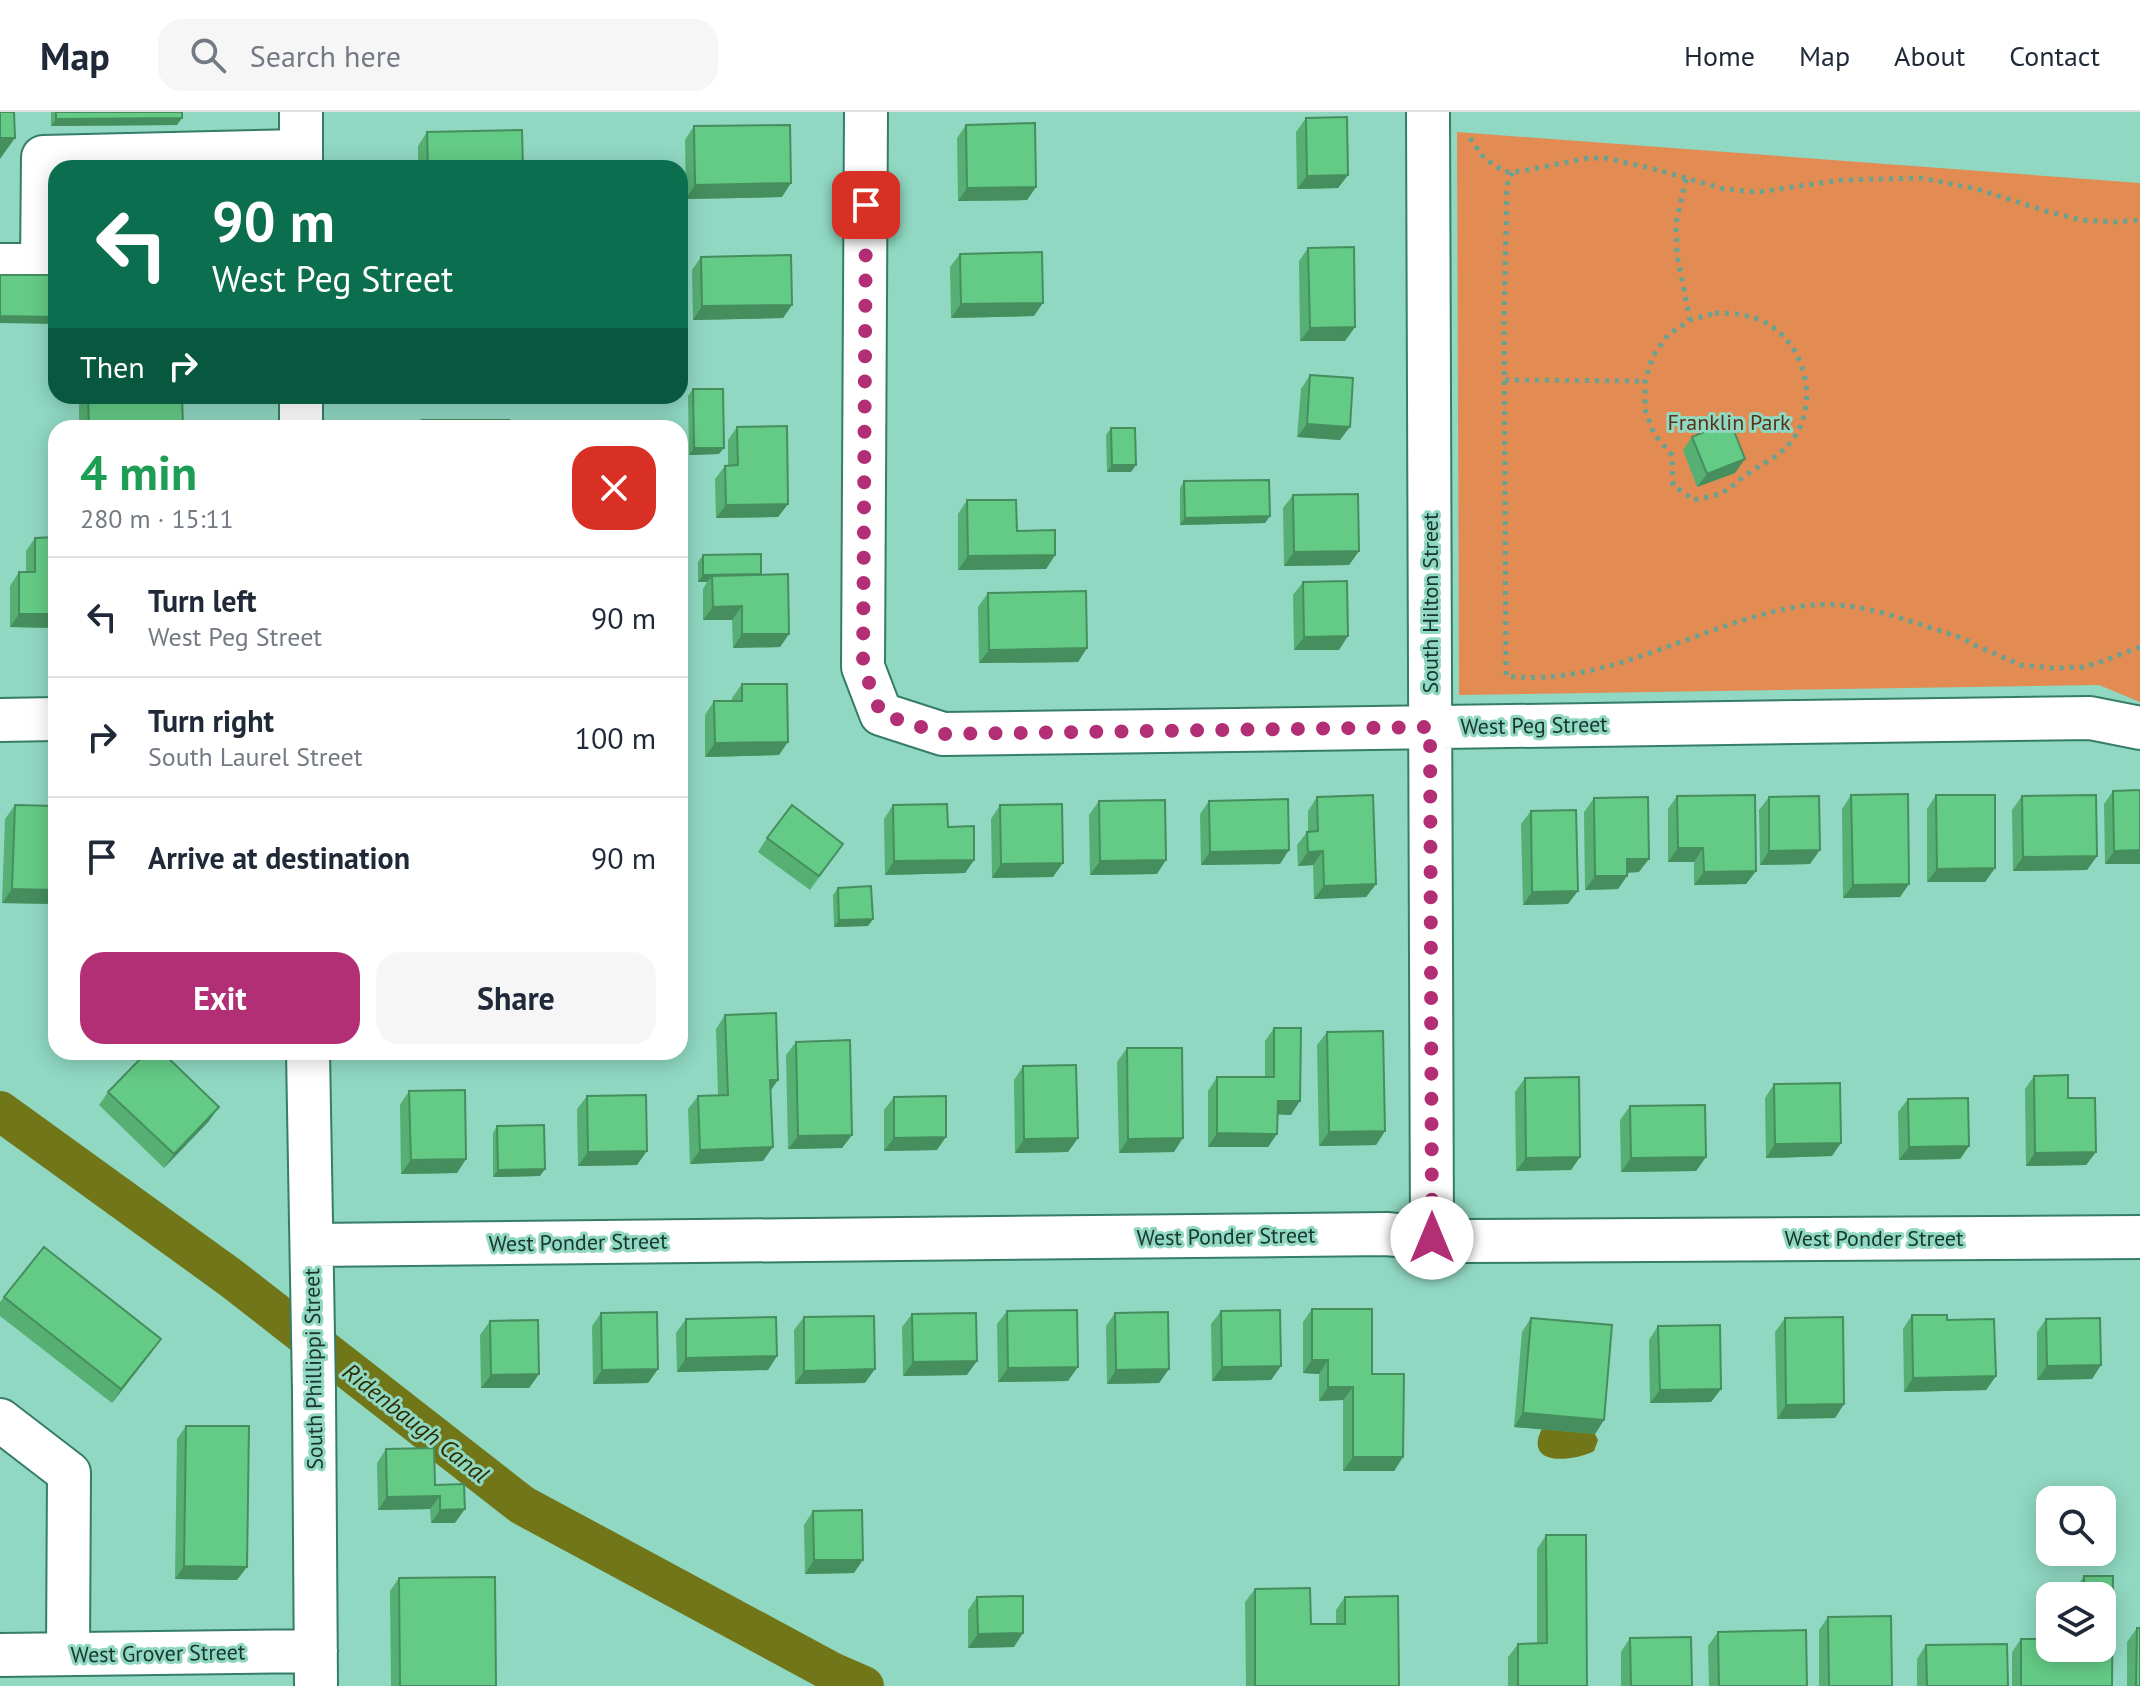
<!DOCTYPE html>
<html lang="en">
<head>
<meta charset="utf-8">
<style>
  body { margin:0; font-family:"PT Sans",sans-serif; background:#f6f6f7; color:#1f2937; height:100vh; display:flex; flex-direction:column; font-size:30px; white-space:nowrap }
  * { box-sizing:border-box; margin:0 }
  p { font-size:26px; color:#747a83 }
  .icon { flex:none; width:44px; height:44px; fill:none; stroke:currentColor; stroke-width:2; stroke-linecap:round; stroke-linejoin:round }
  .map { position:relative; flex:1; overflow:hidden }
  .details { position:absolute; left:48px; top:308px; width:640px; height:640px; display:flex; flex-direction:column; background:#fff; border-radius:24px; box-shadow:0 4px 20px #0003 }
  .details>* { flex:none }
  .top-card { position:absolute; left:48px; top:48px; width:640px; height:244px; border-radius:24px; box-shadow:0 4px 20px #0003; background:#0b6e4f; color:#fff; overflow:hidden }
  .tools { position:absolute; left:2036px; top:1374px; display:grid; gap:16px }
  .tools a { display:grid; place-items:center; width:80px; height:80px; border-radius:16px; background:#fff; box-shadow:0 4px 20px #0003; font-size:40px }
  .pin { position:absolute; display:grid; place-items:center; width:68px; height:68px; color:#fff; margin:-34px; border-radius:16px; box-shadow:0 4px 12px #0006 }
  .me { position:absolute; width:88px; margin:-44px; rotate:0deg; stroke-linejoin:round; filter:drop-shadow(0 0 6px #0008) }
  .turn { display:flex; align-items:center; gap:28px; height:168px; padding:0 32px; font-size:36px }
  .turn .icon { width:104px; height:104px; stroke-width:2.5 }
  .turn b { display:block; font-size:56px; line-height:68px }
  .then { display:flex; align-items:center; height:76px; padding:0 32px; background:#0003; gap:16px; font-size:30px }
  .round { display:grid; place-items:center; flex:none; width:84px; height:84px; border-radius:24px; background:#f6f6f7 }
  .overview { display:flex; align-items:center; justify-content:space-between; height:136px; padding:0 32px }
  h1 { font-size:48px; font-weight:700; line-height:60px; color:#1e9e55 }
  .primary-button { display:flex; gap:16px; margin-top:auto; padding:16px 32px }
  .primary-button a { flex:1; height:92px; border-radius:24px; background:#b22e75; color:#fff; font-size:32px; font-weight:700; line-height:92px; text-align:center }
  .primary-button a+a { background:#f6f6f7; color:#1f2937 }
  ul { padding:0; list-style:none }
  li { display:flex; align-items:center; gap:24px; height:120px; padding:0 32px; border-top:2px solid #e0e1e3 }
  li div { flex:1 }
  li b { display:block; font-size:30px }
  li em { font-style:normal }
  header { display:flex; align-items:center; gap:48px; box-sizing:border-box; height:112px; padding:0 40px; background:#fff; border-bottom:2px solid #e0e1e3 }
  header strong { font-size:38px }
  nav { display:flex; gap:44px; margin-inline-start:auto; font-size:28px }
  .search { width:560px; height:72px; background:#f6f6f7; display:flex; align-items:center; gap:20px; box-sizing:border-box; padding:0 28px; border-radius:24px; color:#747a83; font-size:30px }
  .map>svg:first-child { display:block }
  .green { fill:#e28c54 }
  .water { fill:#717618 }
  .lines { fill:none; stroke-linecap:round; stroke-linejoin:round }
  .canal { stroke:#717618; stroke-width:40 }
  .minor-casing { stroke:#357d69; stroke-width:46 }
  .path { stroke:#68a291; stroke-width:5; stroke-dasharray:4 6; stroke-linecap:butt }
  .minor { stroke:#fff; stroke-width:42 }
  .wall { fill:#56af73 }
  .shaded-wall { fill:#468e5e }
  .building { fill:#64cb86; stroke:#468e5e; stroke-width:2 }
  .route { stroke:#b22e75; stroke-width:14; stroke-dasharray:0 25.2 }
  .labels { text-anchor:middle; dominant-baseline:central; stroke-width:6; stroke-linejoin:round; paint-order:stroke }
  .park-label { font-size:22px; fill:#593218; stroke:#90d8c2 }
  .street-label { font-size:22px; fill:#18362d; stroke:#90d8c2 }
  .water-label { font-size:24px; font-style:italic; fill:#2c2e00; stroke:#90d8c2 }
</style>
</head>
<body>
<header>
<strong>Map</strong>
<div class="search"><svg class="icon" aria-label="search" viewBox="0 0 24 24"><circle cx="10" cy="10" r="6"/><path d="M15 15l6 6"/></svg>Search here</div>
<nav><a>Home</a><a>Map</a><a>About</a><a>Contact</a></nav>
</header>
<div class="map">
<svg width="2140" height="1574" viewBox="0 0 2140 1574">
  <rect width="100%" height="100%" fill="#90d8c2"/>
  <path class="green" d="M1457 20 2140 71V590L2099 573 1459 583Z"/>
  <path class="water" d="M1544 1313 1593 1318 1598 1328 1594 1339C1570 1351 1520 1354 1544 1313Z"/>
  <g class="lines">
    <path class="canal" d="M0 999 231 1166 522 1393 832 1560 864 1574"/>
    <defs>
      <path id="minor" d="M301 0V56
        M866 0 863 555 881 602 943 622 2090 606 2140 616
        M1428 0 1432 1126
        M0 153H42L43 45 301 39
        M301 284V316
        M0 608 56 607
        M308 940 314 1279 316 1574
        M312 1133 1386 1122 1463 1129 2140 1125
        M0 1308 69 1361 68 1542
        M0 1543 316 1539"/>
    </defs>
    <use href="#minor" class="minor-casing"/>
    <path class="path" d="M1470 26 1484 46 1505 60 1522 59 1588 46H1605L1654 57 1724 77 1758 80 1842 68 1921 66 1977 77 2046 99 2081 108 2114 110 2140 108
      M1513 61 1509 65 1507 75 1504 207 1506 564C1610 576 1702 509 1802 494 1859 486 1911 511 1963 526L1972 532 2021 553 2053 556 2083 555 2098 551 2140 535
      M1686 67 1676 111 1677 143 1690 208
      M1715 201C1733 201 1748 202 1764 210 1805 230 1820 290 1793 327 1780 345 1766 349 1749 361 1739 367 1730 378 1719 382 1711 385 1702 386 1694 388L1673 373 1672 343 1654 322 1645 297V269L1653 244 1668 223 1690 208Z
      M1505 268 1644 269"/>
    <use href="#minor" class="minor"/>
  </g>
  <path class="wall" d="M51 0H182V6L177 13 51 14Z
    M1306 6 1348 63 1338 76 1297 77 1296 20Z
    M966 13 1036 75 1027 88 958 89 957 26Z
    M694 14 782 85 686 87 685 28Z
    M427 20 523 56H418V34Z
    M1308 136 1355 215 1345 229H1300L1299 149Z
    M960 142 1034 204 951 206 950 155Z
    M701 145 792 193 783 206 693 208 692 158Z
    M1310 263 1340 328 1297 325 1301 277Z
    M693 277 719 342 689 343 688 284Z
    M79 284H182L183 316H79Z
    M737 315 788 392 778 405 716 406 715 367 725 354 728 353V328Z
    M1111 316 1131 360H1107L1106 323Z
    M1692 325 1735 361 1697 375 1683 338Z
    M1184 369 1270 404 1265 411 1180 413V376Z
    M1293 383 1359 439 1349 453 1284 454 1283 396Z
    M967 388 1055 443 1046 457 958 458V402Z
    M56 425V516L10 515V474L19 460H26V439L35 426Z
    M703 443 761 463 789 522 780 535 733 536 732 508H703V477L707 470H698V450Z
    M1303 470 1339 538H1294L1293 483Z
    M988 481 1087 536 1078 550 979 551 978 495Z
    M742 572 779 643 705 645V603L714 589H732V586Z
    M2140 678V752H2105L2104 692 2113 679Z
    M1851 683 1909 772 1900 785 1843 786 1842 697Z
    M1936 683 1995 756 1985 770H1927V697Z
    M1677 684 1756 759 1746 772 1694 773V750H1668V697Z
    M2022 684 2097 744 2087 758 2013 759 2012 698Z
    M1317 685 1376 772 1366 785 1314 787 1313 753 1298 754 1297 733 1307 720H1308V699Z
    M1769 685 1810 752 1760 753 1759 698Z
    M1594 686 1639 760 1627 761V764L1618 777 1585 778 1584 700Z
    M1099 689 1157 762 1090 763 1089 703Z
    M1209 689 1280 752 1201 753 1200 702Z
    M15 693 56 792 2 791 5 707Z
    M893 693 948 715 974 748 965 761 885 763 884 707Z
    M1000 693 1053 765 992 766 991 707Z
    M1531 699 1568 792 1523 793 1521 712Z
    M767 726 843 732 810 778 758 740Z
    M838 776 873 807 868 814 834 815 833 783Z
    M725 903 771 978 763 1049 690 1052 688 997 698 984 718 983 716 917Z
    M1274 916 1291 1003 1277 1002V1022L1268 1035H1208V979L1217 965H1265V929Z
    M1327 920 1385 1019 1376 1033 1319 1034 1317 933Z
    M796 930 852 1023 842 1036 788 1037 786 943Z
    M1127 936 1174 1040 1119 1041 1117 950Z
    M1023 954 1078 1026 1068 1040 1015 1041 1014 968Z
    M2034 964 2068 986 2096 1040 2086 1053 2026 1054 2025 977Z
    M1525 966 1580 1045 1571 1058 1516 1059 1515 980Z
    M1774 972 1832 1044 1766 1046 1765 986Z
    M409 979 466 1047 457 1061 401 1062 400 993Z
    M108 980 209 1009 164 1056 99 993Z
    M587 984 637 1053 578 1054 577 997Z
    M894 985 937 1038 884 1039V998Z
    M1908 987 1969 1034 1960 1047 1899 1048 1898 1000Z
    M1630 994 1706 1045 1696 1059 1621 1060 1620 1008Z
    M497 1014 540 1064 493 1065V1021Z
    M44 1135 151 1241 112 1291 0 1204V1190Z
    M1312 1197 1372 1262 1403 1345 1394 1359H1343V1288L1319 1289V1262L1303 1261V1210Z
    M1007 1199 1068 1269 998 1270 997 1212Z
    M1221 1199 1281 1254 1271 1268 1212 1269 1211 1212Z
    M601 1201 658 1257 648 1271 593 1272 592 1214Z
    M1115 1201 1169 1257 1159 1271 1107 1272 1106 1214Z
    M912 1202 967 1263 903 1264 902 1215Z
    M1912 1203 1996 1264 1986 1278 1904 1280 1903 1217Z
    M804 1205 865 1271 795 1272 794 1218Z
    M1531 1206 1604 1308 1595 1322 1514 1315 1522 1220Z
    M1785 1206 1844 1292 1835 1306 1777 1307 1775 1220Z
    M686 1207 777 1244 768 1258 677 1260 676 1221Z
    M2046 1207 2101 1253 2092 1267 2037 1268V1220Z
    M490 1209 539 1262 529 1276H481L480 1223Z
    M1658 1214 1721 1277 1711 1290 1650 1291 1649 1228Z
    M186 1314 237 1468 175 1467 177 1327Z
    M386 1337 435 1373 455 1411H431L430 1397 378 1398 377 1351Z
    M813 1399 854 1461 805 1462 804 1413Z
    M1546 1423 1587 1574H1508V1545L1518 1532 1537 1531V1437Z
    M2084 1464H2113L2112 1574H2012V1540L2021 1527H2050V1536H2102V1484H2075V1478Z
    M399 1466 496 1574H391L390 1479Z
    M1255 1477 1311 1512H1336V1498L1345 1485 1399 1574H1246L1245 1490Z
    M977 1485 1014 1535 968 1536V1498Z
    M1828 1505 1892 1574H1819V1518Z
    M2137 1516 2140 1574H2127V1530Z
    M1718 1520 1807 1574H1709L1708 1534Z
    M1630 1526 1692 1574H1621V1540Z
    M1926 1533 2008 1574H1917V1547Z"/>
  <path class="shaded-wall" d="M182 6 177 13 51 14 56 7Z
    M0 26H15L0 47Z
    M1348 63 1338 76 1297 77 1307 64Z
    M791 71 782 85 686 87 695 73Z
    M1036 75 1027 88 958 89 967 76Z
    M1043 191 1034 204 951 206 961 192Z
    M792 193 783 206 693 208 702 194Z
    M0 204 56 205V212L0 211Z
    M1355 215 1345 229H1300L1310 216Z
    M1307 312 1350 315 1340 328 1297 325Z
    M694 336H724L719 342 689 343Z
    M1745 347 1735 361 1697 375 1707 362Z
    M1112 353H1136L1131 360H1107Z
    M788 392 778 405 716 406 726 393Z
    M1270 404 1265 411 1180 413 1185 406Z
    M1359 439 1349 453 1284 454 1294 440Z
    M1055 443 1046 457 958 458 968 444Z
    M761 462 712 464 707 470H698L703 463Z
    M742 494 732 508H703L713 495Z
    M19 502H56V516L10 515Z
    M742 522H789L780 535 733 536Z
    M1348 524 1339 538H1294L1304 525Z
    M1087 536 1078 550 979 551 989 538Z
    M788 630 779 643 705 645 715 631Z
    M1678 736H1703L1694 750H1668Z
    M1289 738 1280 752 1201 753 1210 740Z
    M1820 738 1810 752 1760 753 1769 739Z
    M2140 738V752H2105L2114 739Z
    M1323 739 1313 753 1298 754 1308 740Z
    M2097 744 2087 758 2013 759 2023 745Z
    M1627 747H1649L1639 760 1617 761Z
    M974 748 965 761 885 763 894 749Z
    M1166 748 1157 762 1090 763 1100 749Z
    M1063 751 1053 765 992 766 1001 752Z
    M1995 756 1985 770H1927L1937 757Z
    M1756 759 1746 772 1694 773 1704 760Z
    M1595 764H1627L1618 777 1585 778Z
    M1376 772 1366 785 1314 787 1324 774Z
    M1909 772 1900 785 1843 786 1853 773Z
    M12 777 56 778V792L2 791Z
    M1578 779 1568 792 1523 793 1532 780Z
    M873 807 868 814 834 815 839 808Z
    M770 968H778L769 981Z
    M1278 989H1300L1291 1003 1268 1002Z
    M219 995 209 1009 164 1056 174 1042Z
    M1385 1019 1376 1033 1319 1034 1329 1020Z
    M1217 1021 1277 1022 1268 1035H1208Z
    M852 1023 842 1036 788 1037 798 1024Z
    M946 1025 937 1038 884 1039 894 1026Z
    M1078 1026 1068 1040 1015 1041 1024 1027Z
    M1183 1026 1174 1040 1119 1041 1128 1027Z
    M1841 1031 1832 1044 1766 1046 1775 1032Z
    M1969 1034 1960 1047 1899 1048 1909 1035Z
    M773 1035 763 1049 690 1052 700 1038Z
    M647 1039 637 1053 578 1054 588 1040Z
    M2096 1040 2086 1053 2026 1054 2035 1041Z
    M1580 1045 1571 1058 1516 1059 1526 1046Z
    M1706 1045 1696 1059 1621 1060 1631 1046Z
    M466 1047 457 1061 401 1062 411 1048Z
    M545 1057 540 1064 493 1065 498 1058Z
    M161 1227 151 1241 112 1291 121 1277Z
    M777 1244 768 1258 677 1260 686 1246Z
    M1312 1248H1328L1319 1262 1303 1261Z
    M977 1249 967 1263 903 1264 913 1250Z
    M2101 1253 2092 1267 2037 1268 2047 1254Z
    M1281 1254 1271 1268 1212 1269 1222 1255Z
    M1078 1255 1068 1269 998 1270 1008 1256Z
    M658 1257 648 1271 593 1272 602 1258Z
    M875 1257 865 1271 795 1272 804 1259Z
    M1169 1257 1159 1271 1107 1272 1116 1258Z
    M539 1262 529 1276H481L491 1263Z
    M1996 1264 1986 1278 1904 1280 1913 1266Z
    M1328 1275H1353L1343 1288 1319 1289Z
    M1721 1277 1711 1290 1650 1291 1660 1278Z
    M1844 1292 1835 1306 1777 1307 1786 1293Z
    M1523 1301 1604 1308 1595 1322 1514 1315Z
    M1353 1345H1403L1394 1359H1343Z
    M440 1384 430 1397 378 1398 387 1385Z
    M465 1397 455 1411H431L440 1398Z
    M814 1448H863L854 1461 805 1462Z
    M184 1454 247 1455 237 1468 175 1467Z
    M1023 1521 1014 1535 968 1536 978 1522Z"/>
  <path class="building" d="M0 0H14L15 26H0Z
    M56 0H182V6L56 7Z
    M1347 5 1348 63 1307 64 1306 6Z
    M1035 11 1036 75 967 76 966 13Z
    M790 13 791 71 695 73 694 14Z
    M522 18 523 56H428L427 20Z
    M1354 135 1355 215 1310 216 1308 136Z
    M1042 140 1043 191 961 192 960 142Z
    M791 143 792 193 702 194 701 145Z
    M0 163H56V205L0 204Z
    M1310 263 1353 266 1350 315 1307 312Z
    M693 277H723L724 336H694Z
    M88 284H182L183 316H89Z
    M422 308H509V316H422Z
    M1730 309 1745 347 1707 362 1692 325Z
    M787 314 788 392 726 393 725 354 738 353 737 315Z
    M1111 316H1135L1136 353H1112Z
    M1269 368 1270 404 1185 406 1184 369Z
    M1358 382 1359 439 1294 440 1293 383Z
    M967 388H1016L1017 419 1055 418V443L968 444Z
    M56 425V502H19V460H35V426Z
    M761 442V462L703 463V443Z
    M788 462 789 522H742V494L713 495 712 464Z
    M1347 469 1348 524 1304 525 1303 470Z
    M1086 479 1087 536 989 538 988 481Z
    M742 572H787L788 630 715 631 714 589H742Z
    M2140 678V738L2114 739 2113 679Z
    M1908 682 1909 772 1853 773 1851 683Z
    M1373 683 1376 772 1324 774 1323 739 1308 740 1307 720 1318 719 1317 685Z
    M1755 683 1756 759 1704 760 1703 736H1678L1677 684Z
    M1936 683H1995V756L1937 757Z
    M2096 683 2097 744 2023 745 2022 684Z
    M1819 684 1820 738 1769 739V685Z
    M1648 685 1649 747H1627V764H1595L1594 686Z
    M1288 687 1289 738 1210 740 1209 689Z
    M1165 688 1166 748 1100 749 1099 689Z
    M947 692 948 715 974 714V748L894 749 893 693Z
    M1062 692 1063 751 1001 752 1000 693Z
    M15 693 56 694V778L12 777Z
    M792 693 843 732 819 764 767 726Z
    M1576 698 1578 779 1532 780 1531 699Z
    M871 774 873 807 839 808 838 776Z
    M776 901 778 968H770L773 1035 700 1038 698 984 728 983 725 903Z
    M1274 916H1301L1300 989H1278L1277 1022 1217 1021V965H1274Z
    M1383 919 1385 1019 1329 1020 1327 920Z
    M850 928 852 1023 798 1024 796 930Z
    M1127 936H1182L1183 1026 1128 1027Z
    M147 940H162L219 995 174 1042 108 980Z
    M1076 953 1078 1026 1024 1027 1023 954Z
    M2068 963V986H2095L2096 1040 2035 1041 2034 964Z
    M1579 965 1580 1045 1526 1046 1525 966Z
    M1840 971 1841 1031 1775 1032 1774 972Z
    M465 978 466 1047 411 1048 409 979Z
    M646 983 647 1039 588 1040 587 984Z
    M946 984V1025L894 1026V985Z
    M1968 986 1969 1034 1909 1035 1908 987Z
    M1705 993 1706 1045 1631 1046 1630 994Z
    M544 1013 545 1057 498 1058 497 1014Z
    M44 1135 161 1227 121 1277 4 1185Z
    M1312 1197H1372V1262H1404L1403 1345H1353V1275H1328V1248H1312Z
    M1077 1198 1078 1255 1008 1256 1007 1199Z
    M1280 1198 1281 1254 1222 1255 1221 1199Z
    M657 1200 658 1257 602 1258 601 1201Z
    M1168 1200 1169 1257 1116 1258 1115 1201Z
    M976 1201 977 1249 913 1250 912 1202Z
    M1912 1203H1947V1208L1994 1207 1996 1264 1913 1266Z
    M874 1204 875 1257 804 1259V1205Z
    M776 1205 777 1244 686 1246V1207Z
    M1843 1205 1844 1292 1786 1293 1785 1206Z
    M1531 1206 1612 1213 1604 1308 1523 1301Z
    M2100 1206 2101 1253 2047 1254 2046 1207Z
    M538 1208 539 1262 491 1263 490 1209Z
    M1720 1213 1721 1277 1660 1278 1658 1214Z
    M186 1314H249L247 1455 184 1454Z
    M434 1336 435 1373 464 1372 465 1397 440 1398V1384L387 1385 386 1337Z
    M862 1398 863 1448H814L813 1399Z
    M1546 1423H1586L1587 1574H1518V1532L1547 1531Z
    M2084 1464H2113L2112 1574H2021V1527H2050V1536H2102V1484H2084Z
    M495 1465 496 1574H400L399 1466Z
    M1310 1476 1311 1512H1345V1485L1398 1484 1399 1574H1255V1477Z
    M1023 1484V1521L978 1522 977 1485Z
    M1891 1504 1892 1574H1829L1828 1505Z
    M2137 1516H2140V1574H2136Z
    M1806 1518 1807 1574H1719L1718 1520Z
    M1691 1525 1692 1574H1631L1630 1526Z
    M2007 1532 2008 1574H1927L1926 1533Z"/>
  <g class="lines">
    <path class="route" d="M866 93 863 555 881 602 943 622 1430 615 1432 1126"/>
  </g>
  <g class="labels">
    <g class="park-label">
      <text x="1729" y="310">Franklin Park</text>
    </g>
    <g class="street-label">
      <text transform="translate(1430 491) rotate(-90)">South Hilton Street</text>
      <text transform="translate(1534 613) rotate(-1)">West Peg Street</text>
      <text transform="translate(1226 1124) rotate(-1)">West Ponder Street</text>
      <text x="1874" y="1126">West Ponder Street</text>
      <text transform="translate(578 1130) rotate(-1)">West Ponder Street</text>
      <text transform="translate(313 1257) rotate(-91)">South Phillippi Street</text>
      <text transform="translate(158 1541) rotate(-1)">West Grover Street</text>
    </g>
    <g class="water-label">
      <text transform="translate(416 1311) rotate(38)">Ridenbaugh Canal</text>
    </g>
  </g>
</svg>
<div class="tools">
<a><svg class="icon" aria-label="search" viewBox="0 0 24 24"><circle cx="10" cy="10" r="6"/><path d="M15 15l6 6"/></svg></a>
<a><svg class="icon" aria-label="layers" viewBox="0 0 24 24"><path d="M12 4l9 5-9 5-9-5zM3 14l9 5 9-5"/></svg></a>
</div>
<div class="pin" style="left:866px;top:93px;background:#d93025"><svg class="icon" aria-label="arrive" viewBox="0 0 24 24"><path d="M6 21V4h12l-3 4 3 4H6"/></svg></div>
<svg class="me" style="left:1432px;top:1126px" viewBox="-20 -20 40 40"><circle r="19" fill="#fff"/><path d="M0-13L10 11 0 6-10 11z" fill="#b22e75"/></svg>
<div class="top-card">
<div class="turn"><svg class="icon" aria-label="left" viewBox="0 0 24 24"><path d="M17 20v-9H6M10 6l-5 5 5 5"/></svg><div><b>90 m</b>West Peg Street</div></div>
<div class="then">Then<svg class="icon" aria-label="right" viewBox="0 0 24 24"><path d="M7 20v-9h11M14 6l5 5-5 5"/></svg></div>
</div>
<section class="details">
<div class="overview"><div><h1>4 min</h1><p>280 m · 15:11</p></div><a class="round" style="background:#d93025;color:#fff"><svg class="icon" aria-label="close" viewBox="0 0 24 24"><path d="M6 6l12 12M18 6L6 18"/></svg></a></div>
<ul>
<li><svg class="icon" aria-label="left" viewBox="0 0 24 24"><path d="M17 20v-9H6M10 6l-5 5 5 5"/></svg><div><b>Turn left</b><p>West Peg Street</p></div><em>90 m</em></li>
<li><svg class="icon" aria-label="right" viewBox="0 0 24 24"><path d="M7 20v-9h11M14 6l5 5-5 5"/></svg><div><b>Turn right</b><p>South Laurel Street</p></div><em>100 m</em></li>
<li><svg class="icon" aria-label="arrive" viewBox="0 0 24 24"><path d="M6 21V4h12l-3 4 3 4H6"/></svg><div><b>Arrive at destination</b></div><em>90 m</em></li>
</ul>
<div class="primary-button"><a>Exit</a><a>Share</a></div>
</section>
</div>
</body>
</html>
